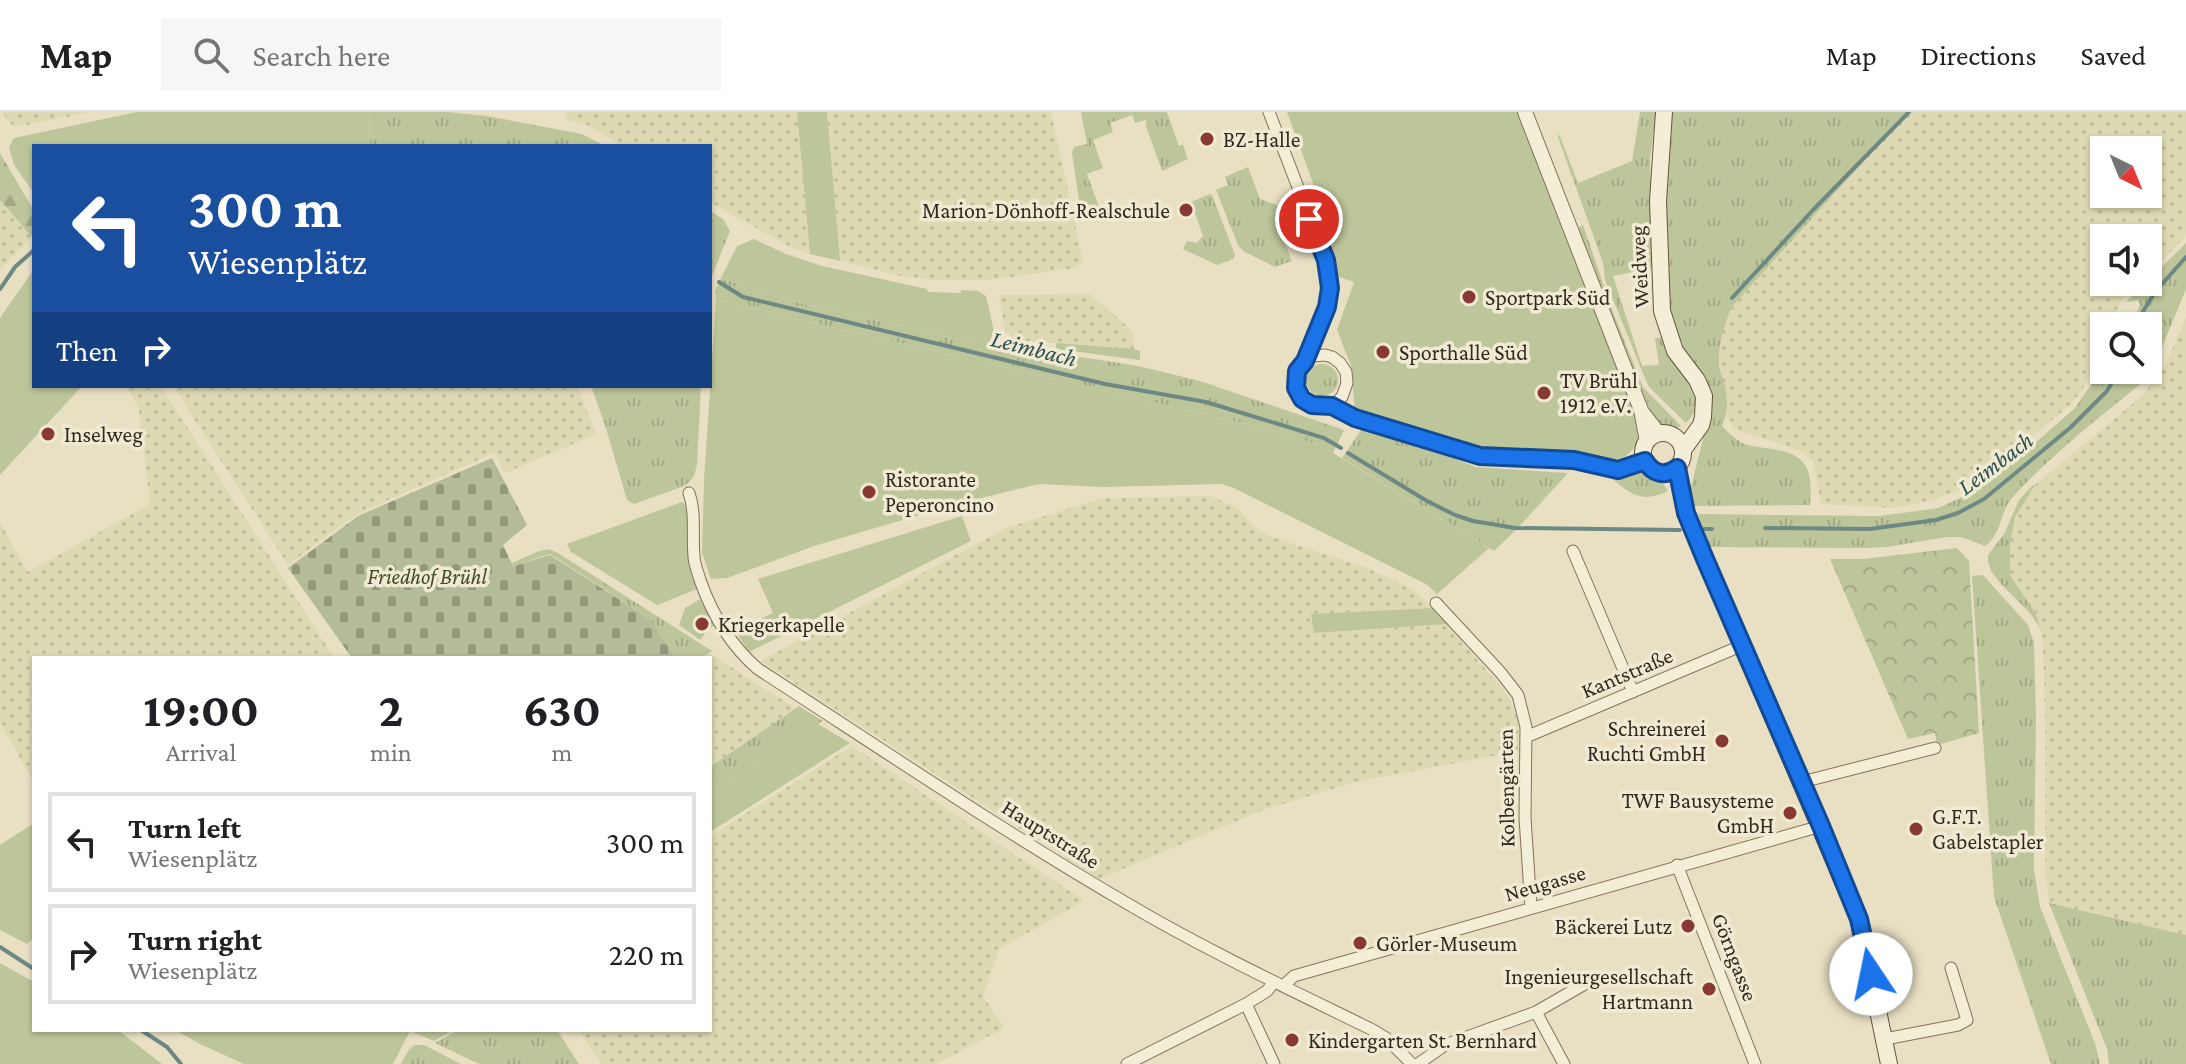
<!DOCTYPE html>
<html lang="en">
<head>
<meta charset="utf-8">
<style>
  body { margin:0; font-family:"Crimson Pro",serif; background:#f6f6f6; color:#202124; height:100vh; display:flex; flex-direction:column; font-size:30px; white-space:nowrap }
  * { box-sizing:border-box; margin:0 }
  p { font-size:26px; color:#757577 }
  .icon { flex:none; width:44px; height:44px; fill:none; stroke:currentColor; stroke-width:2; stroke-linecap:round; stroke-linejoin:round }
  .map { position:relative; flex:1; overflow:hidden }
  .sheet { position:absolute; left:32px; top:544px; width:680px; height:376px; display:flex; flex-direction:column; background:#fff; border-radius:0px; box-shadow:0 2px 6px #0004 }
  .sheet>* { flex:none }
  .top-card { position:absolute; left:32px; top:32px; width:680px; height:244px; border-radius:0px; box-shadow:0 2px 6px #0004; background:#1a4fa0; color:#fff; overflow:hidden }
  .needle { width:52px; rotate:137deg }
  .tools { position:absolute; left:2090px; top:24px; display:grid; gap:16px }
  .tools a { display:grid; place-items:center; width:72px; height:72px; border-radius:0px; background:#fff; box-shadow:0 2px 6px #0004; font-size:40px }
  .pin { position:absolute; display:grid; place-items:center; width:68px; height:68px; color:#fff; margin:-34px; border:4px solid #fff; border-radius:50%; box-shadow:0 2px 8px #0007 }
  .me { position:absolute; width:88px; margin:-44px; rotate:349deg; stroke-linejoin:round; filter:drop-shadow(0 0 6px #0008) }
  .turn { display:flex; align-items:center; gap:28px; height:168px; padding:0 24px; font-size:36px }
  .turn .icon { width:104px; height:104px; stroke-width:2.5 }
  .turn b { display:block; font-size:56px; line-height:68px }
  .then { display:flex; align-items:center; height:76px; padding:0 24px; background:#0003; gap:16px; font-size:30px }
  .eta { display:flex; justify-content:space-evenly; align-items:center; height:136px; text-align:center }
  .eta b { font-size:48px; font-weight:700; line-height:56px }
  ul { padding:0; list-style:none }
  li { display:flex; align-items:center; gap:24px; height:100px; margin:0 16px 12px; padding:0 8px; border:4px solid #e0e0e0; border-radius:0px }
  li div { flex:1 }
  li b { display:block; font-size:30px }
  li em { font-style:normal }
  header { display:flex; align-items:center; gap:48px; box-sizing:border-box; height:112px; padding:0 40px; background:#fff; border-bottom:2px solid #e0e0e0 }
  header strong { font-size:38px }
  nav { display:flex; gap:44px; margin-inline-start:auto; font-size:28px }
  .search { width:560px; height:72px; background:#f6f6f6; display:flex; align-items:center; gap:20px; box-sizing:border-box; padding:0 28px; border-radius:0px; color:#757577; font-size:30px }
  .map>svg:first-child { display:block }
  .farmland { fill:url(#farmland-dots); fill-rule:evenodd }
  .grass { fill:url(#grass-tufts) }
  .forest { fill:url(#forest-firs) }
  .cemetery { fill:url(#cemetery-stones) }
  .park { fill:url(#park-crowns) }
  .garden { fill:#bdc59a }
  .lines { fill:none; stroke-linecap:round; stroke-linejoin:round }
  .stream { stroke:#6e8984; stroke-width:4 }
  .minor-casing { stroke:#81735d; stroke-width:13 }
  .tertiary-casing { stroke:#81735d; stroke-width:16 }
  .secondary-casing { stroke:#635440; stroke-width:18 }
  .minor { stroke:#f4eed6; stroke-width:11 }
  .tertiary { stroke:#f4eed6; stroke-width:14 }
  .secondary { stroke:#f4eed6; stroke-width:16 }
  .route-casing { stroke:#114b97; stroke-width:20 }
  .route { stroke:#1a73e8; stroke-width:14 }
  .poi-dot { fill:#893934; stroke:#f1ead3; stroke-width:3 }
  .labels { text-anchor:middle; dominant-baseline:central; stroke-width:7; stroke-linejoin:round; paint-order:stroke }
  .poi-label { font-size:22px; fill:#332a1f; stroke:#f1ead3; text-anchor:start }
  .street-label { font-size:22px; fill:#332a1f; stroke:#f1ead3 }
  .park-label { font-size:22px; font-style:italic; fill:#414d28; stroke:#f1ead3 }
  .water-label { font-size:24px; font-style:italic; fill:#305151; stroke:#f1ead3 }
</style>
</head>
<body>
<header>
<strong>Map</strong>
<div class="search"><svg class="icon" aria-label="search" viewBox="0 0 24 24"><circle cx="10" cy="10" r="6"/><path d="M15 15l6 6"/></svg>Search here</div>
<nav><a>Map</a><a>Directions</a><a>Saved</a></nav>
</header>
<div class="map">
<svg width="2186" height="952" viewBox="0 0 2186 952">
  <defs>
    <pattern id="farmland-dots" width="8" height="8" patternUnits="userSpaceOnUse" patternTransform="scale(2)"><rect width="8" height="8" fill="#ddd9b3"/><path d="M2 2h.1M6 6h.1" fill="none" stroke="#beba9a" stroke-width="1.8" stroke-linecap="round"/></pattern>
    <pattern id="grass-tufts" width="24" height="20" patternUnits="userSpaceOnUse" patternTransform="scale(2)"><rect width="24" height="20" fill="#bdc59a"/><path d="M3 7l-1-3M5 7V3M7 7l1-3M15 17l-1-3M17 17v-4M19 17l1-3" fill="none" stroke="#a3a984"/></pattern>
    <pattern id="forest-firs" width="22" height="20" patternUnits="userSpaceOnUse" patternTransform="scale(2)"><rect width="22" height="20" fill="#bdc59a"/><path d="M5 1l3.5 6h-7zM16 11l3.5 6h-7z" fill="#a3a984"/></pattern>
    <pattern id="cemetery-stones" width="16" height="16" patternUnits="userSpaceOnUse" patternTransform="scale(2)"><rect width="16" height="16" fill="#b4bb98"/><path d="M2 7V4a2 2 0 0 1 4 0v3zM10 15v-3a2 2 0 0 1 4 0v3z" fill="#93987b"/></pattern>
    <pattern id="park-crowns" width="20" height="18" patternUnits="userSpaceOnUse" patternTransform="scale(2)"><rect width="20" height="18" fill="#bdc59a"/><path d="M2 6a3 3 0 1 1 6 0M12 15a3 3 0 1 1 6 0" fill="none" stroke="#a3a984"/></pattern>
  </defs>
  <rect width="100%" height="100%" fill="#e9e0c4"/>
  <path class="farmland" d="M3 0H91L16 15 8 10Z
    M566 0H797L810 142 790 135 710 90V34H623L587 13 567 8Z
    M827 0H1051L1083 150 1075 156 989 168H933L901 164 840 149Z
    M1908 0H2186V123L2172 139 2148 161V126H2104V170H2138L2128 178 2107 214H2104V223L2093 257 2083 277 2070 293 1995 355 1963 376 1934 388 1892 396 1821 392 1813 349 1801 339 1734 317 1729 309 1726 304V279L1718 255 1721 224 1731 196ZM2104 38H2148V82H2104Z
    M0 88 32 125 0 158Z
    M1090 182 1129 216 1134 226V237L1014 228 1005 219 999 183Z
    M2186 204V823L2049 791 2045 758V605L2043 530 2036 502 2010 463V433L2015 404 2035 373 2141 285 2165 255Z
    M126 274H161L334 546H34V670L0 611V411L28 460 150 392 139 297Z
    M173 274H577L596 322 505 361 494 341 357 402 288 453Z
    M1211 384 1237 396 1254 415 1272 425 1365 455 1409 475 1433 496 1312 502 1314 521 1447 512 1509 585 1519 612V639L1355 670 1260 699 1099 767 760 549 1006 416 1103 386Z
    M709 541 795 596 710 655V546H702Z
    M852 634 1084 789 999 837 983 884 1004 916 936 952H601L579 918H710V724Z"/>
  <path class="grass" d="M369 0H448L487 4 582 22 605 34H370Z
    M1081 0H1167L1179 34 1183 33 1188 47 1162 59 1146 14V8L1135 11 1132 3 1110 11 1113 20 1093 28 1103 56 1087 62 1099 95 1081 102 1072 41 1074 35 1087 32Z
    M1640 0H1656L1650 47 1652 156 1613 164 1642 254 1659 253 1655 226 1663 225C1667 236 1670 246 1677 255 1692 274 1708 289 1686 311L1651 277 1647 271 1605 168 1603 151 1558 25 1559 22 1578 71 1632 49Z
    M1669 0H1908L1731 196C1724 214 1718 232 1719 252 1719 258 1722 264 1724 270 1728 286 1728 300 1722 314 1728 320 1735 327 1742 331 1761 339 1795 333 1806 355 1812 366 1811 381 1810 393L1693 394 1691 375 1703 327 1700 322 1711 300V281L1703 264 1682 237 1670 206 1663 114Z
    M1248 55 1260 87 1283 95 1291 113 1280 118 1292 149 1275 155 1243 139 1238 133 1216 78 1228 73 1225 65Z
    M1210 82 1212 83 1235 143 1233 147 1217 153 1183 137 1187 129 1197 131 1203 124 1191 90Z
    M710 99 723 107 730 119 710 169Z
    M1583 113 1613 200 1643 275 1681 314 1674 318 1666 316 1654 306 1637 268 1579 121V115Z
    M2186 131V177L2153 257 2139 273C2095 309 2050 344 2012 386 2000 400 2002 422 1985 434L1961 425H1947L1887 435 1866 436 1710 435 1698 402 1880 404 1938 396 1969 382 2018 346 2075 296 2095 267 2110 264 2114 258H2148V214H2130L2140 193 2138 188 2126 190Z
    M721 166 783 187 970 230 1012 234 1138 254 1200 269 1344 318 1333 341 1318 333 1281 320 716 188 715 179Z
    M1056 231 1134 237 1140 239V248L1056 237Z
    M1306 268a16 16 0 1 1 32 0a16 16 0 1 1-32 0Z
    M591 274H701L697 352C695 363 693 368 684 374L634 392 627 388 605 313Z
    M1366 311 1475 355 1568 361 1517 417 1494 439 1342 346Z
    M1639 359 1661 369 1668 379C1641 392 1630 382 1609 364Z
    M2033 373H2035L2015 405 2010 433V463L2036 502 2040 516 2030 501 2001 472 1991 459 1988 450V443L2004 422 2019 388Z
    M549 437 558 441 712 539 701 546H676L651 508 550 442 513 454 512 451 539 439Z
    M1983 463 2028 513 2034 531 2036 607 2034 757 2040 795 2095 931 2100 952H2051L1994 785 1972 464Z
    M700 487 715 513 709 517 700 528 679 513 685 496Z
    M799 594 823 609 710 682V655Z
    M2049 791 2186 823V952H2109L2107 937Z
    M458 918H557L579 952H479L435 931Z
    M414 933H424L461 952H401L408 939Z"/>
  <path class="forest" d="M0 41 34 99V123L32 125 0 88Z"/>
  <path class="cemetery" d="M492 346 527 413 503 433 513 454 550 443 651 508 676 546H352L288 456 358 404Z"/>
  <path class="park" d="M1957 436 1969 449 1979 621 1937 633 1935 621 1908 627 1830 447H1863Z"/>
  <path class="garden" d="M137 0H369L370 34H34V81L14 53 9 35 14 26Z
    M797 0H827L840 149 810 142Z
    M1287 0H1518L1632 295 1640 322 1636 334 1626 344 1608 350 1559 341 1481 338 1355 300 1351 254 1337 218 1354 170 1336 164 1326 132 1334 128Z
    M754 127 786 142 822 154 927 177 928 180 961 181V178L978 179 986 184 997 233 970 230 783 187 721 166 737 134Z
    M34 157V274H82L0 363V206Z
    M716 188 1281 320 1318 333 1333 341 1489 436 1437 482 1426 472 1234 376 1221 372 1104 375 1039 372 957 392 814 434 727 466 711 467 702 441 704 368Z
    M682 390 689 397 688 447 697 477 657 493 571 440 567 432Z
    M962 404 971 429 749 540 735 519 773 501 758 467Z
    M1433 496 1447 512 1314 521 1311 502Z
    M818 612 850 631 710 720V682Z
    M34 711V826L27 832 0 818V733Z
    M0 851 34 870V918H118L162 952H0Z
    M175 918H453L434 929 410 919 393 952H244L200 932Z"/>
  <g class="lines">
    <path class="stream" d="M710 165V166
      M719 170 743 185 1105 272 1206 290 1324 326 1341 336
      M0 177 15 155 34 138
      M1732 186 1813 98 1909 0
      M2134 214 2155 180 2186 145
      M1348 341 1427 389 1455 403 1473 409 1515 416 1680 418
      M1765 416 1870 417 1936 408 1958 401 1984 387 2070 316 2107 279 2119 258
      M1704 417H1712
      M0 835 34 857
      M141 918 167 935 181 952"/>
    <defs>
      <path id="minor" d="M1269 0 1326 148C1334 187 1320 213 1305 248
        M1332 294 1342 285 1347 271 1346 260 1340 251 1332 245 1325 243 1313 244 1305 249 1297 259 1296 267V276L1302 287 1312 293 1332 294 1355 306 1480 344 1574 348 1618 358 1645 349
        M689 381C696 401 692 423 694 444 694 452 698 460 700 468 712 502 730 533 758 557 880 636 1001 718 1128 792 1206 838 1289 877 1371 917L1386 926 1412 952
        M1573 439 1633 580
        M1436 491 1501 561 1518 583 1526 615 1525 706 1531 796
        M1526 625 1743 533
        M1802 670 1935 636
        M1677 753 1755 952
        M1283 874 1294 864 1821 714
        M1246 892 1274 952
        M1536 900 1583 873
        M1885 927 1958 913 1967 908 1951 856
        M1127 952 1246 892 1267 879 1274 870
        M1418 952 1445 933 1536 900 1564 952"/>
      <path id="tertiary" d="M1525 0 1641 298 1647 329
        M1642 300 1659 322"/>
      <path id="secondary" d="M1664 0 1658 89 1662 199 1675 239 1697 268 1704 284 1703 305 1701 313 1683 338
        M1643 341a20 20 0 1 1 40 0a20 20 0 1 1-40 0Z
        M1677 356 1686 401 1694 421 1859 807 1889 952"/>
    </defs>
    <use href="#minor" class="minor-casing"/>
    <use href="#tertiary" class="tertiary-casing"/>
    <use href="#secondary" class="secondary-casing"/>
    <use href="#minor" class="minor"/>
    <use href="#tertiary" class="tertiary"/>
    <use href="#secondary" class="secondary"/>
  </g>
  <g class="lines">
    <defs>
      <path id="route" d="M1309 107 1326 148 1330 176 1327 195 1305 249 1297 259 1296 276 1302 287 1312 293 1332 294 1355 306 1480 344 1574 348 1618 358 1645 349C1653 362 1665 365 1677 356L1686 401 1705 447 1821 714 1859 807 1871 862"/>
    </defs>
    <use href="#route" class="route-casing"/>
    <use href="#route" class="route"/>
  </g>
  <g class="poi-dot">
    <circle cx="1207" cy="27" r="8"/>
    <circle cx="1186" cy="98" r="8"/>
    <circle cx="1469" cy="185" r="8"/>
    <circle cx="1383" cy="240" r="8"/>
    <circle cx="1544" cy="281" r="8"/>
    <circle cx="48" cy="322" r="8"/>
    <circle cx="869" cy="380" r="8"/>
    <circle cx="702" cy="512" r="8"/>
    <circle cx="1722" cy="629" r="8"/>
    <circle cx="1790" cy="701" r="8"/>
    <circle cx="1916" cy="717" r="8"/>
    <circle cx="1688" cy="814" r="8"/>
    <circle cx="1360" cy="831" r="8"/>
    <circle cx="1709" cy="877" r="8"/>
    <circle cx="1292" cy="928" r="8"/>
  </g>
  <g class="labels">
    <g class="poi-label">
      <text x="1223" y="27">BZ-Halle</text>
      <text x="1170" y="98" text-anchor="end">Marion-Dönhoff-Realschule</text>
      <text x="1485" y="185">Sportpark Süd</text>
      <text x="1399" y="240">Sporthalle Süd</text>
      <text x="1560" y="268">TV Brühl<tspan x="1560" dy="25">1912 e.V.</tspan></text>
      <text x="64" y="322">Inselweg</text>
      <text x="885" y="367">Ristorante<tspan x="885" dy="25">Peperoncino</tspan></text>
      <text x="718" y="512">Kriegerkapelle</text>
      <text x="1706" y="616" text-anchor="end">Schreinerei<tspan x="1706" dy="25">Ruchti GmbH</tspan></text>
      <text x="1774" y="688" text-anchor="end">TWF Bausysteme<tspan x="1774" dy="25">GmbH</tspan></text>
      <text x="1932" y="704">G.F.T.<tspan x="1932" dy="25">Gabelstapler</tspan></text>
      <text x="1672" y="814" text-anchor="end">Bäckerei Lutz</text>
      <text x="1376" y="831">Görler-Museum</text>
      <text x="1693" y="864" text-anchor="end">Ingenieurgesellschaft<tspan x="1693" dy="25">Hartmann</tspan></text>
      <text x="1308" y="928">Kindergarten St. Bernhard</text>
    </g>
    <g class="street-label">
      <text transform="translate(1639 155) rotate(-93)">Weidweg</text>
      <text transform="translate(1627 561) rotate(-23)">Kantstraße</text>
      <text transform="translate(1506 676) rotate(-91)">Kolbengärten</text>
      <text transform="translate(1051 722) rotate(32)">Hauptstraße</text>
      <text transform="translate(1545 771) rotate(-16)">Neugasse</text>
      <text transform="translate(1735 845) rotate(69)">Görngasse</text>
    </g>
    <g class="park-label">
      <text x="427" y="464">Friedhof Brühl</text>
    </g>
    <g class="water-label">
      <text transform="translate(1034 236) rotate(14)">Leimbach</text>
      <text transform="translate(1995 351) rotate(-37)">Leimbach</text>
    </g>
  </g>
</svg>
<div class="tools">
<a><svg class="needle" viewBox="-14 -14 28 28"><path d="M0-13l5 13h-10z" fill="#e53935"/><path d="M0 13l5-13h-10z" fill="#757577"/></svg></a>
<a><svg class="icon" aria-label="sound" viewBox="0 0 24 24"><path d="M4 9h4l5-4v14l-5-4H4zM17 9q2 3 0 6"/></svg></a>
<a><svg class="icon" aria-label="search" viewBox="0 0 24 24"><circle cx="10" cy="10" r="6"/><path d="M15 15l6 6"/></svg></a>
</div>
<div class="pin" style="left:1309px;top:107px;background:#d93025"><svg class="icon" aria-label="arrive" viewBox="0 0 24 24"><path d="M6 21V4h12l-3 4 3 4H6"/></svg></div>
<svg class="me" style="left:1871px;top:862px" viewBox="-20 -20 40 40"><circle r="19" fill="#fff"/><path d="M0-13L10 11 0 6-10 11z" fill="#1a73e8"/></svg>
<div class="top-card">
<div class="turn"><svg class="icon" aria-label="left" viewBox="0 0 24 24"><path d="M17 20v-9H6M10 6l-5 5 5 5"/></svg><div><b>300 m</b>Wiesenplätz</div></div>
<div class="then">Then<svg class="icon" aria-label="right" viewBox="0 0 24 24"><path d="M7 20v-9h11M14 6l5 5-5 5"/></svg></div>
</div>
<section class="sheet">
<div class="eta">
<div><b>19:00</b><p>Arrival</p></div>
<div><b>2</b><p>min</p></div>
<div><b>630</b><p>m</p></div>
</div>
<ul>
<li><svg class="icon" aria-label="left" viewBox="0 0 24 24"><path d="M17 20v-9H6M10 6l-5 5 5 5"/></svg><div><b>Turn left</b><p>Wiesenplätz</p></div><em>300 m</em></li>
<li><svg class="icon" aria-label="right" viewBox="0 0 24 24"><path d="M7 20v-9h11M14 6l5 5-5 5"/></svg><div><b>Turn right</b><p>Wiesenplätz</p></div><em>220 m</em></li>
</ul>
</section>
</div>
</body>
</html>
